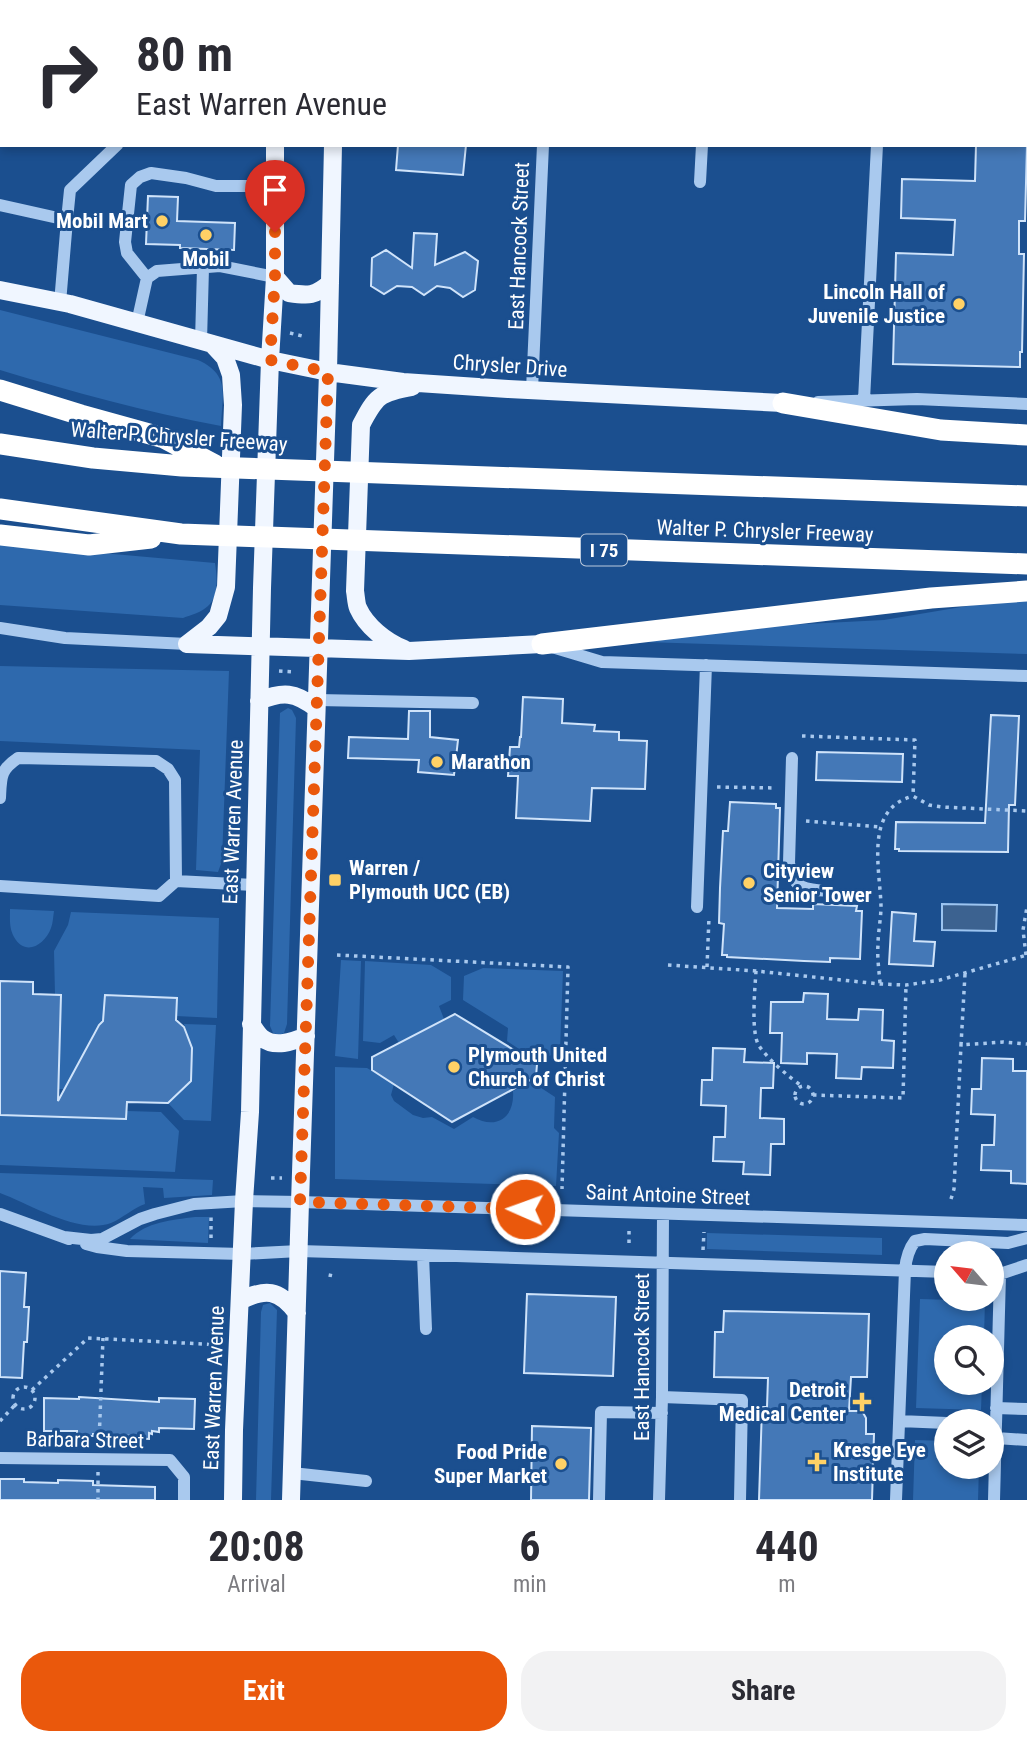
<!DOCTYPE html>
<html lang="en">
<head>
<meta charset="utf-8">
<style>
  body { margin:0; font-family:"Roboto Condensed",sans-serif; background:#f2f2f3; color:#2b2b33; height:100vh; display:flex; flex-direction:column; font-size:26px; white-space:nowrap }
  * { box-sizing:border-box; margin:0 }
  p { font-size:23px; color:#7c7c81 }
  .icon { flex:none; width:38px; height:38px; fill:none; stroke:currentColor; stroke-width:2; stroke-linecap:round; stroke-linejoin:round }
  .map { position:relative; height:1500px; overflow:hidden }
  .panel { display:flex; flex-direction:column; background:#fff; flex:1 }
  .panel>* { flex:none }
  .banner { position:absolute; left:0px; top:0px; width:1027px; height:147px; box-shadow:0 4px 10px #0003; background:#fff; color:#2b2b33; overflow:hidden }
  .needle { width:46px; rotate:298deg }
  .controls { position:absolute; left:934px; top:1241px; display:grid; gap:14px }
  .controls a { display:grid; place-items:center; width:70px; height:70px; border-radius:50%; background:#fff; box-shadow:0 4px 10px #0003; font-size:35px }
  .pin { position:absolute; display:grid; place-items:center; width:60px; height:60px; color:#fff; margin:-72px -30px; border-radius:50% 50% 50% 0; rotate:-45deg; box-shadow:0 0 7px #0007 }
  .pin .icon { rotate:45deg }
  .me { position:absolute; width:77px; margin:-38px; rotate:272deg; stroke-linejoin:round; filter:drop-shadow(0 0 5px #0008) }
  .turn { display:flex; align-items:center; gap:24px; height:147px; padding:0 21px; font-size:32px }
  .turn .icon { width:91px; height:91px; stroke-width:2.5 }
  .turn b { display:block; font-size:49px; line-height:60px }
  .eta { display:flex; justify-content:space-evenly; align-items:center; height:119px; text-align:center }
  .eta b { font-size:42px; font-weight:700; line-height:49px }
  .cta { display:flex; gap:14px; margin-top:auto; padding:14px 21px }
  .cta a { flex:1; height:80px; border-radius:28px; background:#ea580c; color:#fff; font-size:28px; font-weight:700; line-height:80px; text-align:center }
  .cta a+a { background:#f2f2f3; color:#2b2b33 }
  .map>svg:first-child { display:block }
  .green { fill:#2e69ad }
  .water { fill:#3c6290; stroke:#9cc4f0; stroke-width:2 }
  .building { fill:#4478b7; stroke:#cfe3fa; stroke-width:2 }
  .lines { fill:none; stroke-linecap:round; stroke-linejoin:round }
  .path { stroke:#a9c9ee; stroke-width:3.5; stroke-dasharray:3.5 5; stroke-linecap:butt }
  .minor { stroke:#a9c9ee; stroke-width:12 }
  .major { stroke:#f0f6ff; stroke-width:18 }
  .highway { stroke:#fff; stroke-width:21 }
  .route { stroke:#ea580c; stroke-width:12; stroke-dasharray:0 21.6 }
  .poi-dot { fill:#ffd166; stroke:#1b4f8f; stroke-width:2.5 }
  .labels { text-anchor:middle; dominant-baseline:central; stroke-width:6; stroke-linejoin:round; paint-order:stroke }
  .shield { fill:#1b4f8f; stroke:#bbcadd; stroke-width:2 }
  .shield-label { font-size:19px; font-weight:bold; fill:#fff }
  .poi-label { font-size:21px; font-weight:bold; fill:#fff; stroke:#1b4f8f; text-anchor:start }
  .street-label { font-size:21px; fill:#fff; stroke:#1b4f8f }
</style>
</head>
<body>
<div class="map">
<svg width="1027" height="1500" viewBox="0 0 1027 1500">
  <rect width="100%" height="100%" fill="#1b4f8f"/>
  <path class="green" d="M0 310 198 360C231 375 222 395 221 426 146 412 73 392 0 370Z
    M0 544 215 563C217 576 219 597 208 606 202 612 191 615 183 618L0 605Z
    M1027 601V654L644 642 729 628 884 620 979 604Z
    M0 666 229 671 222 861 218 872 196 870 200 750 0 741Z
    M288 708 292 710 296 718 287 1024 284 1033 279 1035 273 1033 270 1026 280 713Z
    M10 909 54 911C53 917 53 923 51 928 45 945 25 957 14 937 9 928 10 919 10 909Z
    M71 912 219 918 217 1018 176 1016V998L106 995 104 1016 106 1019C83 1036 86 1065 87 1090L59 1089 61 996 55 995 54 951 68 925Z
    M341 960 361 961 358 1059 335 1056Z
    M365 961 431 965 451 977V1000L439 1006 444 1019 399 1043 394 1035 380 1043 363 1041Z
    M483 968 563 971 560 1050 539 1062 507 1041 508 1028 463 1000 464 976Z
    M184 1024 216 1025 211 1121 184 1120 168 1103 191 1080 192 1048Z
    M335 1067 367 1068 394 1084 391 1095 394 1101 413 1115 423 1118 432 1117 454 1129 473 1117C496 1130 515 1118 513 1091L532 1082 555 1097 554 1128 559 1133 556 1186 335 1179Z
    M127 1111 161 1112 179 1131 175 1172 0 1165V1115L126 1119Z
    M0 1173 213 1180 212 1195 164 1198 163 1188 143 1187 145 1204C133 1208 123 1218 111 1223 79 1235 30 1204 0 1193Z
    M195 1217H209L208 1243 130 1239C146 1222 172 1220 195 1217Z
    M707 1233 882 1238V1255L707 1249Z
    M920 1299 985 1301 984 1337H947V1382L982 1383 981 1410 916 1408Z
    M270 1303 277 1310 271 1500H256L261 1312 263 1305Z
    M915 1440 947 1441V1466L979 1467 978 1500H913Z"/>
  <path class="water" d="M942 904 997 905 996 931 942 930Z"/>
  <path class="building" d="M398 145H466L463 175 396 170Z
    M976 145H1027L1025 221H1019V254H1024L1022 352H1020V367L893 364 896 253 953 255 955 220 901 218 902 179 975 181Z
    M148 196 178 197 177 221 235 223 234 250 180 248V245L146 244Z
    M414 233 437 234 435 265 465 252 478 261 475 290 463 297 450 288 437 286 424 295 412 287 397 286 384 294 371 286 372 258 386 250 412 268Z
    M523 697 563 699 562 723 595 725 594 731 619 732V740L647 741 645 789 592 788 590 821 516 818 518 776H508L510 747H519L520 737H521Z
    M409 711H430V737L458 740 454 775 418 772 419 760 348 758 349 737 408 739Z
    M991 715 1019 716 1015 805H1009L1008 852 899 851V849H895L896 822 985 823Z
    M817 752 903 754 902 782 816 780Z
    M730 802 776 804V808H780L777 908 813 909V904L857 906 856 911H862L860 959 830 958V962L804 961 727 957V955H722L724 924 719 923 720 888 723 831H728Z
    M892 912 916 914 914 941 935 942 933 966 889 964Z
    M0 981 33 982V994L61 995 58 1101 99 1025 103 1021 105 995 177 998 176 1020 184 1027 192 1048 191 1081 168 1103 127 1102 126 1119 0 1115Z
    M804 993 828 994 827 1019 858 1020 859 1009 883 1010 882 1040 894 1041 893 1068 862 1067 861 1079 836 1078 837 1054 807 1053V1064L781 1063 782 1033H770L771 1002H803Z
    M455 1014 537 1064 536 1077 452 1122 372 1070V1057Z
    M713 1048 745 1049 744 1062 774 1063 773 1088H761L760 1118 784 1119V1144H771L770 1175 743 1174 744 1162 713 1161 714 1137H725L726 1106 701 1105 702 1080H712Z
    M982 1058 1013 1059V1071H1027V1184L1011 1183V1171L981 1170 982 1145H994L995 1115 971 1114 972 1089H981Z
    M0 1271 26 1273 24 1307H29L27 1342H24L22 1378 0 1377Z
    M527 1294 616 1297 613 1376 524 1373Z
    M724 1311 869 1314 867 1377H851L849 1411H862L866 1418V1434H874L872 1500H759L762 1407H767L768 1378 714 1377 715 1332H723Z
    M79 1397 159 1402V1398L195 1399 194 1429 159 1428V1432L152 1431V1434L149 1433V1439L133 1438V1436L93 1434V1436H77V1431H44V1398L79 1399Z
    M532 1426 591 1428 589 1500H531Z
    M0 1479H24V1482L58 1483V1480L93 1481V1485L155 1487V1500H0Z"/>
  <g class="lines">
    <path class="path" d="M290 333 306 337
      M279 671 295 672
      M802 736 915 740 913 796 929 805 942 807 1027 811
      M717 787 776 788
      M806 821 881 827
      M337 955 568 967 562 1189
      M1026 955 1023 930 1027 907
      M668 965 756 971 880 984 906 985 940 980 1027 955
      M707 967 709 917
      M756 971C755 988 751 1029 758 1044 766 1058 789 1077 803 1087
      M965 974 961 1045 1003 1042 1027 1044
      M880 983C879 970 877 957 878 945 878 932 881 919 881 906 880 868 864 809 913 796
      M795 1095a9 9 0 1 1 18 0a9 9 0 1 1-18 0Z
      M813 1095 903 1098 906 985
      M271 1178H282
      M951 1199 954 1189 961 1045
      M629 1231V1246
      M211 1238V1217
      M703 1250 704 1232
      M330 1277 331 1272
      M13 1398a11 11 0 1 1 22 0a11 11 0 1 1-22 0Z
      M32 1390 88 1338 222 1345
      M0 1421 15 1405
      M99 1443 103 1338
      M98 1472V1500"/>
    <path class="minor" d="M685 0 686 2
      M549 2V0
      M739 2 740 0
      M700 182 702 145
      M0 205 67 220 60 303
      M67 220 70 190 117 145
      M147 278 127 253 125 242 131 185 140 177 151 173 186 178 216 186H275
      M137 323 147 278 157 271 220 266 275 277
      M201 341 203 268
      M532 390 543 145
      M864 400 877 145
      M818 402 917 399 1027 404
      M0 628 65 638 187 644
      M552 647 602 662 1027 676
      M317 700 473 703
      M792 758 789 863C793 890 806 890 830 891
      M0 798C1 777 0 770 18 758L156 761 168 769 175 780 176 881
      M0 886 159 896 176 881 254 885
      M697 907 706 665
      M0 1214 69 1239
      M64 1237 91 1240 102 1239 140 1219 155 1214 194 1204 244 1201 300 1202 1027 1225
      M86 1244 97 1247 127 1251 242 1254 299 1251 333 1252 947 1272
      M423 1255 426 1329
      M662 1397 742 1400 740 1500
      M996 1408 1027 1409
      M899 1421 947 1423
      M996 1438 1027 1440
      M0 1458 170 1460 184 1477V1500
      M292 1473 366 1481
      M599 1500 601 1412 662 1413
      M659 1500 662 1397 663 1214
      M896 1500 905 1270C906 1259 908 1250 915 1241L925 1239 1008 1243 1027 1238
      M994 1500 1000 1274 1027 1265"/>
    <path class="major" d="M276 2V0
      M336 2V0
      M275 277 289 293C309 296 315 296 330 283
      M0 290 70 304 270 360 328 372 403 382 508 389 783 403
      M187 644 409 651 542 644
      M187 644 209 627 218 616 226 587 233 405 231 375 225 358 212 344
      M404 649C386 642 366 626 358 608 356 603 356 596 355 591L361 425C376 396 379 393 412 387
      M259 701C283 691 295 692 316 708
      M251 1024C254 1028 258 1035 262 1038 275 1048 292 1042 306 1036
      M240 1301C265 1288 279 1289 297 1313
      M233 1500 234 1430 244 1201 250 1112 262 588 270 360 275 277V145
      M291 1500 300 1202 328 372 333 145"/>
    <path class="highway" d="M0 390 81 415 164 438 215 465
      M783 403 941 430 1027 435
      M0 444 93 458 182 466 1027 496
      M0 509 181 534 1027 564
      M0 535 89 545 151 538
      M542 644 931 598 1027 591"/>
  </g>
  <g class="lines">
    <path class="route" d="M275 232V277L270 360 328 372 300 1202 525 1209"/>
  </g>
  <g class="poi-dot">
    <circle cx="162" cy="221" r="7"/>
    <circle cx="206" cy="235" r="7"/>
    <circle cx="959" cy="304" r="7"/>
    <circle cx="437" cy="762" r="7"/>
    <rect x="328" y="873" width="14" height="14" rx="3.5"/>
    <circle cx="749" cy="883" r="7"/>
    <circle cx="454" cy="1067" r="7"/>
    <path d="M858.5 1391.5h7v7h7v7h-7v7h-7v-7h-7v-7h7z"/>
    <path d="M813.5 1451.5h7v7h7v7h-7v7h-7v-7h-7v-7h7z"/>
    <circle cx="561" cy="1464" r="7"/>
  </g>
  <g class="labels">
    <rect class="shield" x="581" y="534.5" width="46" height="31" rx="5"/>
    <g class="shield-label">
      <text x="604" y="550">I 75</text>
    </g>
    <g class="poi-label">
      <text x="148" y="221" text-anchor="end">Mobil Mart</text>
      <text x="206" y="259" text-anchor="middle">Mobil</text>
      <text x="945" y="292" text-anchor="end">Lincoln Hall of<tspan x="945" dy="24">Juvenile Justice</tspan></text>
      <text x="451" y="762">Marathon</text>
      <text x="349" y="868">Warren /<tspan x="349" dy="24">Plymouth UCC (EB)</tspan></text>
      <text x="763" y="871">Cityview<tspan x="763" dy="24">Senior Tower</tspan></text>
      <text x="468" y="1055">Plymouth United<tspan x="468" dy="24">Church of Christ</tspan></text>
      <text x="846" y="1390" text-anchor="end">Detroit<tspan x="846" dy="24">Medical Center</tspan></text>
      <text x="833" y="1450">Kresge Eye<tspan x="833" dy="24">Institute</tspan></text>
      <text x="547" y="1452" text-anchor="end">Food Pride<tspan x="547" dy="24">Super Market</tspan></text>
    </g>
    <g class="street-label">
      <text transform="translate(519 246) rotate(-88)">East Hancock Street</text>
      <text transform="translate(510 366) rotate(4)">Chrysler Drive</text>
      <text transform="translate(179 437) rotate(4)">Walter P. Chrysler Freeway</text>
      <text transform="translate(765 531) rotate(2)">Walter P. Chrysler Freeway</text>
      <text transform="translate(233 822) rotate(-88)">East Warren Avenue</text>
      <text transform="translate(668 1195) rotate(2)">Saint Antoine Street</text>
      <text transform="translate(642 1357) rotate(-90)">East Hancock Street</text>
      <text transform="translate(214 1388) rotate(-88)">East Warren Avenue</text>
      <text transform="translate(85 1440) rotate(1)">Barbara Street</text>
    </g>
  </g>
</svg>
<div class="controls">
<a><svg class="needle" viewBox="-14 -14 28 28"><path d="M0-13l5 13h-10z" fill="#e53935"/><path d="M0 13l5-13h-10z" fill="#7c7c81"/></svg></a>
<a><svg class="icon" aria-label="search" viewBox="0 0 24 24"><circle cx="10" cy="10" r="6"/><path d="M15 15l6 6"/></svg></a>
<a><svg class="icon" aria-label="layers" viewBox="0 0 24 24"><path d="M12 4l9 5-9 5-9-5zM3 14l9 5 9-5"/></svg></a>
</div>
<div class="pin" style="left:275px;top:232px;background:#d93025"><svg class="icon" aria-label="arrive" viewBox="0 0 24 24"><path d="M6 21V4h12l-3 4 3 4H6"/></svg></div>
<svg class="me" style="left:525px;top:1209px" viewBox="-20 -20 40 40"><circle r="17" fill="#ea580c" stroke="#fff" stroke-width="3"/><path d="M0-11L8 9 0 5-8 9z" fill="#fff"/></svg>
<div class="banner">
<div class="turn"><svg class="icon" aria-label="right" viewBox="0 0 24 24"><path d="M7 20v-9h11M14 6l5 5-5 5"/></svg><div><b>80 m</b>East Warren Avenue</div></div>
</div>
</div>
<section class="panel">
<div class="eta">
<div><b>20:08</b><p>Arrival</p></div>
<div><b>6</b><p>min</p></div>
<div><b>440</b><p>m</p></div>
</div>
<div class="cta"><a>Exit</a><a>Share</a></div>
</section>
</body>
</html>
